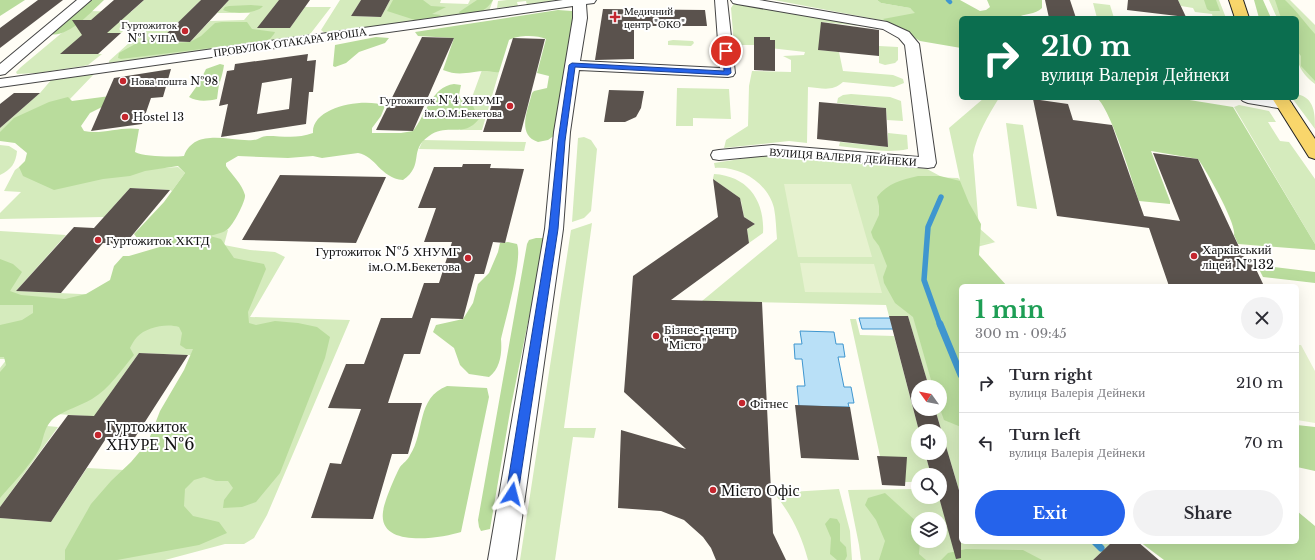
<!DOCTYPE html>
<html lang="en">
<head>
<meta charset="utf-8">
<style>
  body { margin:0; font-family:"Libre Baskerville",serif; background:#f2f2f3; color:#2b2b33; height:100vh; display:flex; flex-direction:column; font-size:15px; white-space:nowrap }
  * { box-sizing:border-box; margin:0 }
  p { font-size:13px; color:#7c7c81 }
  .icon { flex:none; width:22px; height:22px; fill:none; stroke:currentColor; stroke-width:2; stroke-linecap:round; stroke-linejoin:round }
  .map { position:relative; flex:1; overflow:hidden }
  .drawer { position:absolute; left:959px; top:284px; width:340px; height:260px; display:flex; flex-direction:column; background:#fff; border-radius:6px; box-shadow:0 4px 16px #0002 }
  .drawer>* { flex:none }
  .banner { position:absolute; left:959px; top:16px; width:340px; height:84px; border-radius:6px; box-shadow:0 4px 16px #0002; background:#0b6e4f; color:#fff; overflow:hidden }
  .needle { width:26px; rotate:303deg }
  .controls { position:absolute; left:911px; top:380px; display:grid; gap:8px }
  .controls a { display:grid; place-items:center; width:36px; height:36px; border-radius:50%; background:#fff; box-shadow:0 4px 16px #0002; font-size:20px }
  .pin { position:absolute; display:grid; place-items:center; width:34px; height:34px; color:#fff; margin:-17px; border:2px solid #fff; border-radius:50%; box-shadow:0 1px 4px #0007 }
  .me { position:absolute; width:44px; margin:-22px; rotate:9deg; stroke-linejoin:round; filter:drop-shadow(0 0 3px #0008) }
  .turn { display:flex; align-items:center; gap:14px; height:84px; padding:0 16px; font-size:18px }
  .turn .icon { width:52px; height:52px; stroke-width:2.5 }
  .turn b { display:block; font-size:28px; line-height:34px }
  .round { display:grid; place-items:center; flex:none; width:42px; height:42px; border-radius:21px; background:#f2f2f3 }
  .summary { display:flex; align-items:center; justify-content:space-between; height:68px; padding:0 16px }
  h1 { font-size:24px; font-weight:700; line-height:30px; color:#1e9e55 }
  .primary-button { display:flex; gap:8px; margin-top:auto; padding:8px 16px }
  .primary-button a { flex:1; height:46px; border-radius:24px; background:#2563eb; color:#fff; font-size:16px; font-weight:700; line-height:46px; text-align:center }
  .primary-button a+a { background:#f2f2f3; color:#2b2b33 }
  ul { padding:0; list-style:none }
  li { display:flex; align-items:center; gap:12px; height:60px; padding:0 16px; border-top:1px solid #e1e1e2 }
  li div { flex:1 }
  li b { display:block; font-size:15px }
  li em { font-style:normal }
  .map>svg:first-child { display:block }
  .green { fill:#d5ebbd; fill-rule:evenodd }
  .forest { fill:#b9dc9c }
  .pitch { fill:#e6f2cf }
  .water { fill:#b9e0f7; stroke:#3f96cf }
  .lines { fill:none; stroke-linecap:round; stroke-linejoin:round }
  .stream-far2 { stroke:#3f96cf; stroke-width:4.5 }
  .stream-far1 { stroke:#3f96cf; stroke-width:5.5 }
  .stream { stroke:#3f96cf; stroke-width:7 }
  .building { fill:#5a524d; fill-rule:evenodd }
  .minor-casing { stroke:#444; stroke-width:2 }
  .major-casing { stroke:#222; stroke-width:2 }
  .minor { fill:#fff; fill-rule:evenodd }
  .major { fill:#f9d66b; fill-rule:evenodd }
  .route { fill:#2563eb; stroke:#184099 }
  .poi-dot { fill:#c4262e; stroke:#fff; stroke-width:1.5 }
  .labels { text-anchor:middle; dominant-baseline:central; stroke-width:4; stroke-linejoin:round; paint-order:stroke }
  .far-poi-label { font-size:11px; fill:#111; stroke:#fff; text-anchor:start }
  .far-street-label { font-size:11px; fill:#111; stroke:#fff }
  .poi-label { font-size:13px; fill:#111; stroke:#fff; text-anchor:start }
  .near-poi-label { font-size:16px; fill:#111; stroke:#fff; text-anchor:start }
</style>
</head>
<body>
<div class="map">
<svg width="1315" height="560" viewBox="0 0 1315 560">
  <rect width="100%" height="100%" fill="#fffdf5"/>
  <path class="green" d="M144 0H201L160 41 190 42 210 21 244 20 250 13H217L229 0H279L258 28H290L305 7H331L311 33 306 36 109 63V61L129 43 147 23H131L121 33H85L61 54H102L88 65 83 66 38 73 17 74 16 72 21 67 88 11 131 12Z
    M340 0H361L351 16 381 17 390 0H441L440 3 468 4 470 0H493L489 11 326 34 321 30Z
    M507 0H556L527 5 526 1 517 2 518 6 497 8 498 1Z
    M774 0H877L881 3 910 8 916 13 901 24Z
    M1178 0H1219L1226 18H1213L1212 14 1195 12 1193 8 1181 6Z
    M1269 0H1290L1315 25V84C1290 66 1297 46 1297 18H1277Z
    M735 2 820 16 861 26 822 22 819 50 839 52 843 71 893 75 903 79 904 83 894 87 843 82C832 92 822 88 808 87L807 143 789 141 724 148 726 140 748 126 749 86 752 71 791 72V60L783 56 804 55 805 52 770 48 769 45H734L731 8Z
    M1093 3 1110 5 1114 18H1116H1097Z
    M673 40 693 41 694 43 691 46 668 45V41Z
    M879 46 898 47V60L895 63 885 65 879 63Z
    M487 69 499 72 482 130H460L482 70Z
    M95 73 70 99 0 137V128L40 93 52 79Z
    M677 88 729 89 731 119 693 118V126H676Z
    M851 94 890 97 901 101 903 121 887 120 886 108 837 103 838 98 843 95Z
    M1297 94C1315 98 1315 114 1315 129L1292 98H1297Z
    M984 98H999C988 116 977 134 973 155L979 228 995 242 966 245 996 242 973 248 961 286V510L959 490 935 409H940V387H929L908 316H889L886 305 702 301 777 239C776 229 776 218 774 208 768 183 740 166 715 168L714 163 760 156 784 154 927 169 940 176 928 177 958 178 960 180 949 128Z
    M1239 105 1269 111 1276 122H1268L1280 141 1289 142 1315 179V244L1234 107Z
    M1006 123 1023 125 1037 209 1017 206Z
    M888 133 907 135 908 149C886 154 861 148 839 146L840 142 888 147Z
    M584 137 591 140 597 149 591 211 584 218 572 222 578 138Z
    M423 140 526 142 524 151 419 149Z
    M0 145 9 146 17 151C16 163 11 170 0 175Z
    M19 167 80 173 178 167 185 173 172 191 170 190 130 188 104 217 0 219V213L21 192 4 191 15 170Z
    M714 174C748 176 765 201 763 233L749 243 747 229 755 224 744 217 741 201 737 196 713 179Z
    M592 223 564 428H596L594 438 573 437 555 560H520L571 230Z
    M228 230 224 245 250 250 275 252 285 257 250 317 350 320 267 515 254 538 244 544H225L165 560H93L214 356 139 353 107 398 104 417 56 414 47 426 58 427 0 507V368L7 359H0V231L66 235 16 291 123 296 173 236Z
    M850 319H856L860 335 894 336 919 431 918 453H925L931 475H918V482H905L880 456Z
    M87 468 143 471 88 560H0V518L51 522Z
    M839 489 850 531 852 560H808C801 534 791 514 774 493Z
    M918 489V497H939L952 540 961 542H1112L1093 560H861L859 545 848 490ZM918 519H940V541H918Z"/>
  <path class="forest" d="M0 0H25L0 16Z
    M89 0H104C91 12 68 38 50 34Z
    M393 0H423L431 6 446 7 432 14 441 15 438 17 415 20 387 11Z
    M477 0H493C486 12 474 16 460 14L459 12Z
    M877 0H960L980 11 986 10 990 7 987 0H1042V8C1035 15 1025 13 1016 18H961V48L920 41 883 19 915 13 910 8 881 3Z
    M1204 0H1216L1220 11H1210L1207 9Z
    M1254 0H1263L1271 18H1259Z
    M1275 0H1285C1296 10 1305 23 1315 34V81L1301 66V56L1297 51V18H1281Z
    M251 5 263 6C258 14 230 14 223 10L225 7 229 6Z
    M558 10 572 11 574 14 555 135 548 140 538 142C516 135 528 109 532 93L534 91 547 88 549 76 537 73 546 39C537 35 518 35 509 40L499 72C495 73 492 71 487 71 470 71 460 77 443 70L454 38 418 36 415 32Z
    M222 22H247L252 29 275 32 274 34 270 39 265 41 121 59 118 58 119 53 137 43 150 39 164 44 190 42 201 36 215 23Z
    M376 37 389 38 385 43 359 52 346 63 335 67 333 66 335 45Z
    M220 64 224 65C223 72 222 75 220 82 218 87 218 93 217 99 208 101 197 102 189 97L199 83 206 69Z
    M454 84 461 85 459 95 461 100 473 106 479 119C463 139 448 122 429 136 408 150 425 165 403 180 380 178 376 156 358 153L322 158 313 156 288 158 238 156 226 163V166C232 175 242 184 245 195 246 201 233 225 228 229 224 233 215 234 210 236L221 239 234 258 264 264 266 269 248 312 249 323 256 325 275 321 298 323 317 327 330 337 325 358 280 473 256 502 242 507 223 508 224 500 233 488 228 481H216L204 477 194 480 185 489 184 506 193 516 219 522 227 533 199 545 117 560H65V550L91 504 111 481 131 462 148 442 160 411 184 370 193 349H186L180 345 182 333 179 327C167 323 146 327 137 337 134 340 132 344 130 348L134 355C122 369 109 389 92 399 80 406 65 410 54 418 45 425 44 436 41 445 35 461 11 485 0 498V372L6 365 4 357H0V325L22 320 33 313V305H0V259L13 264 22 272 10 291 21 295 65 299 86 294 110 280 114 266 123 256H129L163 246 154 241 140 242 134 234 164 202 185 173 178 166 145 171 130 176 103 179 54 190 23 176 19 167 25 161 27 153 15 143 0 141V132L14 118 49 102 68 97 72 101 110 96 116 100 90 113 81 126 84 131C102 135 120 126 139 129L135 152C144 157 174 157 184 156 195 127 231 142 253 140 258 140 262 136 267 136 284 136 297 139 313 133 311 106 367 97 385 106L381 116 372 128V133H401L413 131C426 115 431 87 454 84Z
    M1097 98H1177L1233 107 1315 244V250L1238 244 1234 235C1237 224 1206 170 1198 159L1151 151 1170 201V204L1139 201C1132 180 1111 110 1097 98Z
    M918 176H940L960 181 969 203 981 224 979 255 1007 286H1026H961V427L944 420 940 409V387H933L913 317 895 303 884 283 883 277 887 266 879 246 873 238 871 232 879 215V206L877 197C888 183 901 180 918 176Z
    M536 238H543V248L511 406 490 529 481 531 479 527 478 520 527 244 529 240Z
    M508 242 517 244C523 258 505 321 501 339 502 352 501 368 489 377L469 374 460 365 454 348 433 332 436 325 463 319 473 303 478 284 489 273 498 252 500 243Z
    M1257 265 1315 272V283L1263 277Z
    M447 386 487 388 489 397 461 532C442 538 378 549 383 512 384 502 395 476 400 467 403 463 408 460 410 455 425 432 416 398 447 386Z
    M1297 425 1315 427V471L1297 467Z
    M885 493 917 522 918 541H920L919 554 926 560H879L885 541 876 520 865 505 868 498Z
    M1297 511 1315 526V560H1164L1140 542H1297Z
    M830 518 837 519 840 524V541L846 547 847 556 845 560H837L830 554 831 538 825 524Z
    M966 549 1023 550 1042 560H941L948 553Z"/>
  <path class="pitch" d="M784 184H851L872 257H798Z
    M800 263 874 264 882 293 805 292Z
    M1297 345H1301L1315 371V423L1297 420Z"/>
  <path class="water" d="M859 318H891L894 329H862Z
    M800 331 834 332 836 344H843L845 357H838L844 387H851L854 403H848L849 407 799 406 797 386H805L802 359H795L794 344H802Z"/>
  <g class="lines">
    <path class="stream-far2" d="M948 0 950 2"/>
    <path class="stream-far1" d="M940 325 924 280 928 227 941 197"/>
    <path class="stream" d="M940 324 961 375
      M1095 542 1101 548"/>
  </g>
  <path class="building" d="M38 0H63L0 48V28Z
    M114 0H144L107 33H121L98 54H60L82 35 72 20H91Z
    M201 0H229L190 42 159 41Z
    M279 0H310L290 28H257Z
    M361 0H390L381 17 351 16Z
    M1045 0H1070L1076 18H1049Z
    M1128 0H1178L1186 17 1127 10Z
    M603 9 705 10 707 26H634V59L595 60Z
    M821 22 879 30V56L818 50Z
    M422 37 454 38 413 131 376 130Z
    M754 37H770V40H775V71L754 70Z
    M513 38 545 39 521 132H483Z
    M308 54 307 61 316 60 313 92H309L306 124 221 137 228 104 219 106 227 71 234 70 235 64ZM292 78 289 109 257 114 262 83Z
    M171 69 163 97 151 98 142 124 91 131 114 78Z
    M609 90 644 91 641 108 636 117 625 122H604Z
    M14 93H40L0 128V104Z
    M1033 99 1068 104 1073 120 1112 125 1144 216 1180 221 1153 153 1198 159 1247 264 1254 265 1264 286H1169L1149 228 1057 216Z
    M819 102 886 108 888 147 817 139Z
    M463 164H491L490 168 524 169 505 243 493 242 484 274H475L463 319 431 318 420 354H404L388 403H422L408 454H392L373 519 311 518 330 463 341 464 361 409 328 408 346 364H364L381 318H412L424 283H439L452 242H424L436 208H418L434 167H462Z
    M280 175 386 177 356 243 242 240Z
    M713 179 740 198 744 217 755 224 747 229 749 243 671 300 762 302 773 533 786 560H716L711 548 703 537 684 520 661 511 618 508 621 430 686 449 624 392 633 276 718 217Z
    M130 188 170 190 125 244 103 243 61 293 16 291 74 227 94 228Z
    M889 316H908L929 387H918V409H935L961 497V558L956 559 940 501V475H931L925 453H940V431H919Z
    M139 353 188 355 132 442 105 440 51 522 0 518V507L68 415 94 416Z
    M795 405 850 407 859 460 801 458Z
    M877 456 907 457 905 486 882 485Z
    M1112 542H1138L1159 560H1093Z"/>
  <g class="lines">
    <defs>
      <path id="minor" d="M77 0H91L5 74 0 75V64Z
        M563 0H596L594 3 586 4 587 18 580 61 720 68 715 0H727L735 73 733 76 728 77 579 70 570 132 563 229 516 560H488L545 229 554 132 573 18V6L0 87V79Z
        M731 0H759L887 22 909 32 919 44 936 163 934 167 928 168 773 155 719 160 713 159 711 155 713 151 719 150 773 145 919 157 905 45 899 38 883 29 737 4 733 3Z
        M1240 98H1276L1289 101 1292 104 1289 107 1284 109 1248 103 1243 101Z"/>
      <path id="major" d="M1229 0H1243L1249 18H1235Z
        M1272 98H1288L1315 139V159L1309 157Z"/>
    </defs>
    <use href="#minor" class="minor-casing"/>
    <use href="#major" class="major-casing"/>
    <use href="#minor" class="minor"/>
    <use href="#major" class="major"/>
  </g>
  <path class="route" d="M726 49 729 51 731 73 728 75 575 67 565 141 558 229 518 494 516 498 512 500 508 498 506 494 549 229 558 141 569 65 572 63 724 71 723 51Z"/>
  <g class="poi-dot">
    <path d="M613 11h4v4h4v4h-4v4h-4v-4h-4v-4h4z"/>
    <circle cx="185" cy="31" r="4"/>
    <circle cx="123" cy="81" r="4"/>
    <circle cx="510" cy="106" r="4"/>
    <circle cx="125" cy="117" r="4"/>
    <circle cx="98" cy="240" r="4"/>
    <circle cx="1194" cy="256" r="4"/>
    <circle cx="468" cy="258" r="4"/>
    <circle cx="656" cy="336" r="4"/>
    <circle cx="742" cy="403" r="4"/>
    <circle cx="98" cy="435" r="4"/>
    <circle cx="713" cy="490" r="4"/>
  </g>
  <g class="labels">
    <g class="far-poi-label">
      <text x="624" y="11">Медичний<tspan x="624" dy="13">центр "ОКО"</tspan></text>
      <text x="177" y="25" text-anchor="end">Гуртожиток<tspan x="177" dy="13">№1 УІПА</tspan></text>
      <text x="131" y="81">Нова пошта №98</text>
      <text x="502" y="100" text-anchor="end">Гуртожиток №4 ХНУМГ<tspan x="502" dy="13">ім.О.М.Бекетова</tspan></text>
      <text x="133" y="117">Hostel 13</text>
    </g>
    <g class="far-street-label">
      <text transform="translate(290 42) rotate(-8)">ПРОВУЛОК ОТАКАРА ЯРОША</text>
      <text transform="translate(843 157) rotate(4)">ВУЛИЦЯ ВАЛЕРІЯ ДЕЙНЕКИ</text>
    </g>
    <g class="poi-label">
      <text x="106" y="240">Гуртожиток ХКТД</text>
      <text x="1202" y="249">Харківський<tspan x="1202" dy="15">ліцей №132</tspan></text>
      <text x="460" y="251" text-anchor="end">Гуртожиток №5 ХНУМГ<tspan x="460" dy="15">ім.О.М.Бекетова</tspan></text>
      <text x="664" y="329">Бізнес-центр<tspan x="664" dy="15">"Місто"</tspan></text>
      <text x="750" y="403">Фітнес</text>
    </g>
    <g class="near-poi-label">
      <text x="106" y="426">Гуртожиток<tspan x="106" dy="18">ХНУРЕ №6</tspan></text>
      <text x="721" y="490">Місто Офіс</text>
    </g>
  </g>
</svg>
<div class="controls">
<a><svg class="needle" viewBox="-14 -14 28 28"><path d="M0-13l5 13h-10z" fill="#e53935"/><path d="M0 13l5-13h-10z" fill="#7c7c81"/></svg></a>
<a><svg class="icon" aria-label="sound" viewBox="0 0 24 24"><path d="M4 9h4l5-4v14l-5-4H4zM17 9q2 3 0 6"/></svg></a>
<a><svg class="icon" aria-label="search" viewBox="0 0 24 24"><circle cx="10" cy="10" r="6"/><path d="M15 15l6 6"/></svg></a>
<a><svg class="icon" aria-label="layers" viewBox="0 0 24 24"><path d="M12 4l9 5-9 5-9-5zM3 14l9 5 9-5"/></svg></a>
</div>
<div class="pin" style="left:726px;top:51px;background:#d93025"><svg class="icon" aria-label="arrive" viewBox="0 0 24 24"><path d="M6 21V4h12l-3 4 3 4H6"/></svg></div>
<svg class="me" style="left:512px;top:494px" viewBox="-20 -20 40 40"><path d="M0-17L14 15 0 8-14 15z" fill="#2563eb" stroke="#fff" stroke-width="4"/></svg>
<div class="banner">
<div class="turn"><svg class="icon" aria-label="right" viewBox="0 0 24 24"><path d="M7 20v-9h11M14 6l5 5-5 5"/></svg><div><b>210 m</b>вулиця Валерія Дейнеки</div></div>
</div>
<section class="drawer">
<div class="summary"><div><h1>1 min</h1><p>300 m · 09:45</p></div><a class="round"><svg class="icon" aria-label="close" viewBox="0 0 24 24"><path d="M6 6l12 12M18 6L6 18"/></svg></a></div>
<ul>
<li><svg class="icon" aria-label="right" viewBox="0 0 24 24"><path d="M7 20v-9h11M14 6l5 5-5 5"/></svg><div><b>Turn right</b><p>вулиця Валерія Дейнеки</p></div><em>210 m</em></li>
<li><svg class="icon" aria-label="left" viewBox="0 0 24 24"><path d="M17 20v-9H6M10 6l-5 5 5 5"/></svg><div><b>Turn left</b><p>вулиця Валерія Дейнеки</p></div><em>70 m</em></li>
</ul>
<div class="primary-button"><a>Exit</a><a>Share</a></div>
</section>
</div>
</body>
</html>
